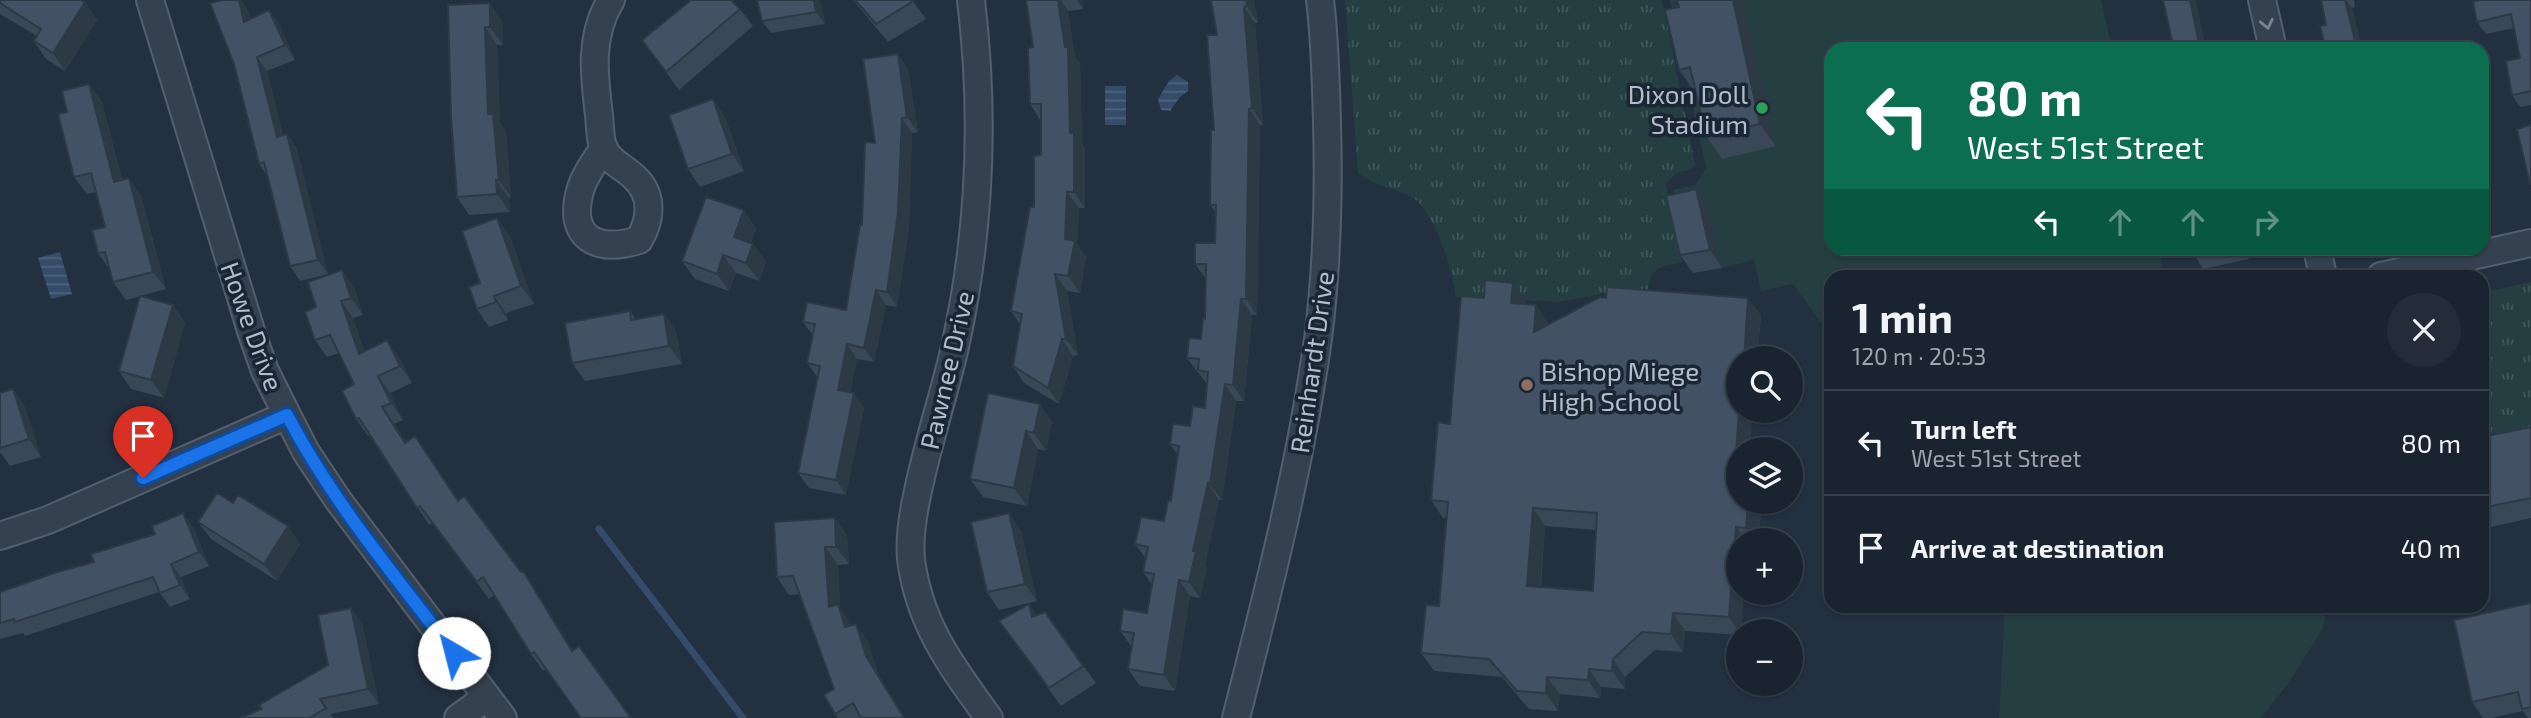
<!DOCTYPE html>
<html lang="en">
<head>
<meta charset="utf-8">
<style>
  body { margin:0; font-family:"Exo 2",sans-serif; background:#232c38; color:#f1f3f6; height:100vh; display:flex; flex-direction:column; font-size:26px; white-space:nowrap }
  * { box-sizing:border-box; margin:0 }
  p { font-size:23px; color:#9fa4ab }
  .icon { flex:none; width:38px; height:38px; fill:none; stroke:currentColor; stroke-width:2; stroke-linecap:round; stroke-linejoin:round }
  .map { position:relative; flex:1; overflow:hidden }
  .details { position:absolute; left:1824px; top:270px; width:665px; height:343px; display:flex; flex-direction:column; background:#1a2430; border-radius:21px; box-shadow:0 2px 5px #0004,0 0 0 2px #38414c }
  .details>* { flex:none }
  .hud { position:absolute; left:1824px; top:42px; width:665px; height:214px; border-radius:21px; box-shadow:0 2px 5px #0004,0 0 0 2px #38414c; background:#0b6e4f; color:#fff; overflow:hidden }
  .fabs { position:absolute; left:1726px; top:346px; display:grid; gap:14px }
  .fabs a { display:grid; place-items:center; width:77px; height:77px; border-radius:50%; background:#1a2430; box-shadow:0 2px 5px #0004,0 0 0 2px #38414c; font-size:35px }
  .pin { position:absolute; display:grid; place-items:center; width:60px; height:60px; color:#fff; margin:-72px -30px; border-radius:50% 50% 50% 0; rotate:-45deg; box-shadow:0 0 7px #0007 }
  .pin .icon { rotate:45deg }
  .me { position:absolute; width:77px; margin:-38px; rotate:323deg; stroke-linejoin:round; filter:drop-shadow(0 0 5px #0008) }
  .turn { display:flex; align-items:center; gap:24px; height:147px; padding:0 28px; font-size:32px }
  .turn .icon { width:91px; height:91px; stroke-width:2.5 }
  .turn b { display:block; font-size:49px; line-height:60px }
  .lanes { display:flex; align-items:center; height:66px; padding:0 28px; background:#0003; justify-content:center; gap:35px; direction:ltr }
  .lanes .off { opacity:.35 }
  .round { display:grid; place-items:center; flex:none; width:74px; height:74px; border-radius:37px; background:#232c38 }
  .head { display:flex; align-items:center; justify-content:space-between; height:119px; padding:0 28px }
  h1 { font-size:42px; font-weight:700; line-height:52px }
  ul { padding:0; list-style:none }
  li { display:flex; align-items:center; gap:21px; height:105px; padding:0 28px; border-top:2px solid #38414c }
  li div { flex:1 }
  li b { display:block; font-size:26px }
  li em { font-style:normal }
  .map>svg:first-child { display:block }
  .park { fill:url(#park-tufts) }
  .pitch { fill:#243e41 }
  .water { fill:url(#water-rules) }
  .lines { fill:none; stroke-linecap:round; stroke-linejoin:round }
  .stream { stroke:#344c69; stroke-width:7 }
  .minor-casing { stroke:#545f6d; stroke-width:30 }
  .minor { stroke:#364150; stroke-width:26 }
  .wall { fill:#394756; fill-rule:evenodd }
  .shaded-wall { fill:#2e3946 }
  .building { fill:#425264; stroke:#2e3946; stroke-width:2; fill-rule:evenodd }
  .oneway { stroke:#7a8594 }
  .route-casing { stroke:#114b97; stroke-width:18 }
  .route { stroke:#1a73e8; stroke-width:12 }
  .leisure-dot { fill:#2e9e5b; stroke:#1b2634; stroke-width:2.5 }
  .education-dot { fill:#8d6e63; stroke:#1b2634; stroke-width:2.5 }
  .labels { text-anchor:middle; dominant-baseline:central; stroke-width:7; stroke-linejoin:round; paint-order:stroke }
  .poi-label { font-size:26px; fill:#b2bccb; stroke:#1b2634; text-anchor:end }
  .street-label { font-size:26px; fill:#b2bccb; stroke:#1b2634 }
</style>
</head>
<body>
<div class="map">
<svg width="2531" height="718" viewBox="0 0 2531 718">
  <defs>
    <pattern id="park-tufts" width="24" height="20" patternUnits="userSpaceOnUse" patternTransform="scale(1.75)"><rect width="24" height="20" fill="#243e41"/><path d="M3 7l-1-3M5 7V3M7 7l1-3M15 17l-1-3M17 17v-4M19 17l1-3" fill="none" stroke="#41585b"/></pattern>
    <pattern id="water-rules" width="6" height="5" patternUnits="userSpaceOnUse" patternTransform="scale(1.75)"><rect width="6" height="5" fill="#344c69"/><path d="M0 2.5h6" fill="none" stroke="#4f647d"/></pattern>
  </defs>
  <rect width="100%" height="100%" fill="#223040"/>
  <path class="park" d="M1345 0H1662L1695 164 1691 169 1676 173 1666 184 1682 262C1656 268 1651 267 1647 294L1607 293 1559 302 1455 297C1455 274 1433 210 1413 198 1395 188 1374 186 1358 173Z
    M2531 282V432L2482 442V293Z"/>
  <path class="pitch" d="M1670 0H2101L2112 49H1830V248L2158 249 2165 276H1830V335L1793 284 1761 291 1754 260 1722 268 1709 207 1678 213 1673 190 1695 185 1706 168Z
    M2005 606H2327L2323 628 2290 681 2261 718H1999Z"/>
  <path class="water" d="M1177 75 1188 82V91L1180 97 1170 111 1161 110 1158 99 1169 81Z
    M1105 86H1126V125H1105Z
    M60 252 72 294 51 299 38 258Z"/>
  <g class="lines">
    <path class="stream" d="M599 529 743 718"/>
    <defs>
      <path id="minor" d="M150 0 252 334 265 371 287 415 306 452 338 500 503 718
        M971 0C985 116 980 233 955 347 944 395 928 442 918 491 913 513 909 536 911 559 919 624 952 667 989 718
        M2262 0 2273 49
        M604 148C595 161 584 176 580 191 567 239 598 253 639 240 651 220 654 195 634 177 624 167 609 162 603 147 600 138 600 125 599 115 594 75 589 36 611 0
        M2317 248 2323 276
        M2381 276 2531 243
        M0 536 48 520 287 415
        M458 718 487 697
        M1236 718C1268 592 1300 468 1318 339 1327 268 1329 194 1327 122 1326 81 1325 40 1320 0"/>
    </defs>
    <use href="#minor" class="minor-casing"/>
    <use href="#minor" class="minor"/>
  </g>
  <path class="wall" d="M0 0 85 2 97 20 65 71 46 59 34 41 37 36 0 14Z
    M223 0H241L248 11 250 19 269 10 279 24 295 60 267 71 283 135 287 134 297 149 328 274 300 281 290 266 268 177 259 164Z
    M853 0H912L926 19 888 42Z
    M1026 0H1082L1083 9 1068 11 1075 57 1080 63 1082 144 1085 149V208H1079L1077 244 1086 257 1080 293 1067 291 1078 355 1073 356 1059 404 1024 383 1013 366 1020 324 1011 311 1034 207 1041 155V121L1030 104 1033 47Z
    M1211 0H1254L1258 23H1255L1263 125H1260L1257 315H1252L1244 401H1236L1222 500H1219L1205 565 1207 568 1200 598 1190 596 1175 691 1140 686 1128 669 1132 647 1120 631 1147 613 1152 585 1143 572 1146 559 1135 544 1164 521 1171 501 1177 454 1170 444 1190 426 1205 408 1207 384 1187 358 1201 339 1205 319 1206 279 1195 264 1215 243 1216 213 1210 205 1217 35Z
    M1677 0 1776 146 1722 159 1706 136 1696 92H1695L1679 70V7Z
    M2321 0H2354L2355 7 2352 8 2362 49H2326V25Z
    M2531 0V105L2520 107 2512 95 2520 58 2514 28 2486 34 2477 22Z
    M821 4 825 24 771 33 762 21Z
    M448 5 502 21 503 45H497L500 123 506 131 511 197 509 198 510 212 469 215 457 197Z
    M740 9 753 26 679 90 642 40Z
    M908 69 918 132 912 133 909 227 897 307 886 305 874 362 857 359 850 392 854 393 864 408 846 495 809 488 798 473 818 378 807 363 813 335 803 322 846 310 862 225 875 143Z
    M89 84 102 102 122 180 141 196 166 289 126 300 113 282 110 270 98 253 105 227 96 192 87 194 74 177 67 112Z
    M713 99 725 117 744 171 700 187 688 169Z
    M1696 189 1709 207 1722 268 1693 273 1680 255Z
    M756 228 751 243 753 244 766 262 759 281 736 273 729 291 695 279 682 261Z
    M510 236 534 304 506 313 508 320 489 327 477 309Z
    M2193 248H2247L2249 259 2203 269 2195 256Z
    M354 287 363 315 353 318 364 351 399 357 412 383 390 393 403 420 394 424 406 442 427 453 458 500 535 588 546 669 543 671 531 654 494 595 489 599 432 523 429 525 370 435 368 436 356 419 354 384 339 353 327 357 315 340 316 307Z
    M1526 300 1525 304 1548 323V324L1761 315 1757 359H1738V502H1762L1758 541H1738L1741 632H1738V635L1685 631 1683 652 1655 650 1625 677V689L1601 687 1600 698 1560 694 1558 711 1529 709 1502 677 1434 671 1421 653 1439 606 1447 518H1443L1431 500ZM1545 526 1596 530 1593 591 1541 587Z
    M173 305 185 323 164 398 131 389 119 371Z
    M630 311 636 319 664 314 676 332 682 364 585 381 572 363Z
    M13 389 25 407 41 457 10 466 1 453 0 454V393Z
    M988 393 1052 422 1046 451 1038 449 1027 506 983 497 970 479Z
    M2531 427V518L2482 529V437Z
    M835 518 847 536 849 564 838 565 840 608 851 625 868 642 878 674 905 718H838L835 714 834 689 800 594 789 595 777 577Z
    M198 522 300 544 277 581 211 539Z
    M193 527 209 566 181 577 190 599 170 607 159 592 25 636 23 633 0 639V592L94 562Z
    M1021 531 1037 601 999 610 987 592Z
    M2531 603V718H2528L2523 711 2491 718H2483L2472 702Z
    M1045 612 1096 683 1061 706 999 621 1037 615Z
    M362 623 379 704 331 714 333 718H240L262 709 328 665Z"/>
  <path class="shaded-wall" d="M239 0H241L248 11 254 37 244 22Z
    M814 0H818L821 4 825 24 816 12Z
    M1058 0H1061L1068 11 1075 57 1080 63 1082 144 1085 149V208L1074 192 1065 47Z
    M1077 0H1082L1083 9Z
    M1246 0H1254L1258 23 1247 6Z
    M1733 0H1743L1776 146 1760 124Z
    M2190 0H2196L2206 49H2200Z
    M2345 0H2346L2352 8 2362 49H2357Z
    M85 2 97 20 65 71 53 53Z
    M490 3 502 21 503 45 490 27Z
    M1244 7 1255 23 1263 125 1252 108Z
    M269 10 279 24 295 60 285 45Z
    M485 27 497 45 500 123 506 131 511 197 499 180 488 114Z
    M898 54 908 69 918 132 907 117Z
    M257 57 267 71 287 151 277 137Z
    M89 84 102 102 127 199 114 182Z
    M713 99 725 117 744 171 732 154Z
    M1249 109 1260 125 1257 315 1246 299Z
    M902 118 912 133 909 227 897 307 887 292Z
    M287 134 297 149 328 274 318 260Z
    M129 178 141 196 166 289 153 272Z
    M496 180 509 198 510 212 497 194Z
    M1696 189 1709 207 1722 268 1710 250Z
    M1067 192 1079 208 1077 244 1086 257 1080 293 1068 276 1065 239Z
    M744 210 756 228 747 255 734 237Z
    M497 218 510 236 534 304 521 286Z
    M753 244 766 262 759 281 746 263Z
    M2242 248H2247L2249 259Z
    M723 255 736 273 729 291 717 274Z
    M342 270 354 287 363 315 351 298Z
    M1055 274 1067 291 1078 355 1066 339Z
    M1513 283 1526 300 1524 321 1511 303Z
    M876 290 886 305 874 362 864 348Z
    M494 296 506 313 508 320 496 302Z
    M1748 298 1761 315 1757 359H1744Z
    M1241 299 1252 315 1244 401 1233 385Z
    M341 301 353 318 371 371 359 354Z
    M173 305 185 323 164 398 151 380Z
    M1536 305 1548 323 1546 349 1534 332Z
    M664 314 676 332 682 364 669 346Z
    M1062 339 1073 356 1059 404 1048 388Z
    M387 340 399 357 412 383 400 366Z
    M847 344 857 359 848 405 838 390Z
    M378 376 390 393 403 420 391 403Z
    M1225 384 1236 401 1222 500 1210 484Z
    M13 389 25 407 41 457 29 439Z
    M854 393 864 408 846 495 836 480Z
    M1040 404 1052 422 1046 451 1034 433Z
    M1739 411H1753L1750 450H1738V471L1735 467Z
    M1026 431 1038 449 1027 506 1014 488Z
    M1208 483 1219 500 1205 565 1207 568 1200 598 1189 582 1193 551Z
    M1748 502H1762L1758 541H1755L1746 528Z
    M1533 508 1545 526 1539 603 1527 586Z
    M183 513 193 527 209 566 199 552Z
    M1009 513 1021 531 1037 601 1025 584Z
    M835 518 847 536 849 564 836 547Z
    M288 526 300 544 277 581 264 564Z
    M1736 527 1745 541H1738V593H1744L1741 632H1739L1729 617Z
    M825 547 838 565 840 608 850 622 858 645 829 607Z
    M171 564 181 577 190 599 180 585Z
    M523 571 535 588 584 668 572 651Z
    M1179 580 1190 596 1175 691 1164 675Z
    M1029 604 1041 621 1032 617Z
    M351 608 362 623 379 704 368 689Z
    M1673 613 1685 631 1683 652 1671 634Z
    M856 624 868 642 878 674 905 718H904L866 656Z
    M1613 659 1625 677V689L1612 671Z
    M1589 669 1601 687 1600 698 1588 680Z
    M1547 677 1560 694 1558 711 1546 693Z"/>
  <path class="building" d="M0 0H81L85 2 53 53 34 41 41 29 0 3Z
    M223 0H239L244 22 269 10 285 45 257 57 277 137 287 134 318 260 290 266 264 162 259 164 234 64 210 3Z
    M691 0H731L740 9 666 72 642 40Z
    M757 0H814L816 12 762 21Z
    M855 0H912L913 1 876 24Z
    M1026 0H1058L1065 47H1068L1070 133H1074V192H1067L1065 239 1075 241 1068 276 1055 274 1066 339H1062L1048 388 1013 366 1022 314 1011 311 1030 207H1034V156L1041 155V104H1030L1028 48 1033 47Z
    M1211 0H1246L1247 6 1244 7 1252 108 1249 109 1246 299H1241L1233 385 1225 384 1210 484 1208 483 1193 551H1196L1189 582 1179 580 1164 675 1128 669 1134 633 1120 631 1123 609 1147 613 1154 574 1143 572 1148 547 1135 544 1141 517 1164 521 1168 501H1171L1179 446 1170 444 1173 424 1190 426 1193 406 1205 408 1208 372 1198 370 1199 359 1187 358 1189 338 1201 339 1203 319H1205L1206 264H1195V243H1215L1216 205H1210L1211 130H1214L1207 35H1217Z
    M1677 0H1733L1760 124 1706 136 1690 67 1679 70 1665 10 1679 7Z
    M2163 0H2190L2200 49H2174Z
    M2321 0H2345L2357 49H2326L2320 26 2326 25Z
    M2480 0H2531V91L2512 95 2506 61 2520 58 2511 14 2477 22 2473 2Z
    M490 3V27H485L488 114H493L499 180H496L497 194 457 197 451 117 448 5Z
    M898 54 907 117 902 118 898 212 887 292 876 290 864 348 847 344 838 390 854 393 836 480 798 473 820 366 807 363 815 324 803 322 807 302 846 310 860 225H862L865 142 875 143 863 59Z
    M89 84 114 182 129 178 153 272 113 282 105 252 98 253 92 230 105 227 91 173 74 177 58 114 67 112 62 91Z
    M713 99 732 154 688 169 669 115Z
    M2531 125V184H2530L2517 129Z
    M1696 189 1710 250 1680 255 1666 196Z
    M706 197 744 210 734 237 753 244 746 263 723 255 717 274 682 261Z
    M497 218 521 286 494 296 496 302 477 309 469 287 480 283 462 231Z
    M2193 248H2233L2195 256Z
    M342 270 351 298 341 301 359 354 387 340 400 366 378 376 391 403 382 407 405 443 415 436 458 501 464 496 521 572 523 571 572 651 579 646 631 718H581L534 652 531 654 483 577 477 582 420 506 417 508 359 418 356 419 342 391 354 384 330 335 315 340 305 312 316 307 308 282Z
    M1485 280 1513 283 1511 303 1536 305 1534 332 1600 297 1606 298 1607 287 1748 298 1744 359H1738V411H1739L1735 467H1738V502H1748L1746 528 1736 527 1729 617 1673 613 1671 634 1642 632 1613 659 1612 671 1589 669 1588 680 1547 677 1546 693 1517 691 1489 659 1421 653 1426 605 1439 606 1448 502 1431 500 1438 422 1450 424 1461 296 1484 298ZM1533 508 1597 513 1593 591 1527 586Z
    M140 296 173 305 151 380 119 371Z
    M630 311 631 320 664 314 669 346 572 363 565 323Z
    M13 389 29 439 0 448V393Z
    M988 393 1040 404 1034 433 1026 431 1014 488 970 479Z
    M2531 427V498L2482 508V437Z
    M217 493 233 503 238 495 288 526 264 564 198 522Z
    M183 513 199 552 171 564 180 585 160 593 153 577 15 622 14 619 0 623V592L57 572 94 562 91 554 155 534 152 526Z
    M1009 513 1025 584 987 592 971 522Z
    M835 518 836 547H825L829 607 838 604 845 627 856 624 866 656 904 718H861L853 703 835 714 824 695 834 689 793 576 777 577 774 522Z
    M2531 603V707L2522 709 2518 692 2472 702 2454 620Z
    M1029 604 1032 617 1045 612 1083 666 1049 688 999 621Z
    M351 608 368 689 320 699 326 708 309 718H240L262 709 259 705 328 665 318 615Z"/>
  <defs><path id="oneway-chevron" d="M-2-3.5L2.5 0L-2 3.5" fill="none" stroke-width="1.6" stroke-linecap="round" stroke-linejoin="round" transform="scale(1.75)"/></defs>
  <use class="oneway" href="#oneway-chevron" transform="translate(2267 24) rotate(78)"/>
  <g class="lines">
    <defs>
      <path id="route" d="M143 478 287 415C332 501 395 576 454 653"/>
    </defs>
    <use href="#route" class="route-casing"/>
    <use href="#route" class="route"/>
  </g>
  <circle class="leisure-dot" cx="1762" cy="108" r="7"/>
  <circle class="education-dot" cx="1527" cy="385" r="7"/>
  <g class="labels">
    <g class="poi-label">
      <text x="1748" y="93">Dixon Doll<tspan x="1748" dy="30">Stadium</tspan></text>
      <text x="1541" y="370" text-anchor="start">Bishop Miege<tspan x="1541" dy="30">High School</tspan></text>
    </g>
    <g class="street-label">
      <text transform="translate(253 326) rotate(70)">Howe Drive</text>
      <text transform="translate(1311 362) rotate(-82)">Reinhardt Drive</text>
      <text transform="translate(946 370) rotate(-77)">Pawnee Drive</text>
    </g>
  </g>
</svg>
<div class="fabs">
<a><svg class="icon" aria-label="search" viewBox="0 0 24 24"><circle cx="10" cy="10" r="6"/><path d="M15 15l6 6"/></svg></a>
<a><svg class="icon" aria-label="layers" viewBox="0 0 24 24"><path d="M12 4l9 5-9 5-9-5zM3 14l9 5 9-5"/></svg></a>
<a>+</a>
<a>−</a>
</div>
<div class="pin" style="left:143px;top:478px;background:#d93025"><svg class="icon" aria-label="arrive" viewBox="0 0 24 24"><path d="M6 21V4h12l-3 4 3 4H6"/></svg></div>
<svg class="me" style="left:454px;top:653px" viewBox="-20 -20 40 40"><circle r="19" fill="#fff"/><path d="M0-13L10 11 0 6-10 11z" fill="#1a73e8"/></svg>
<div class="hud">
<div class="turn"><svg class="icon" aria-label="left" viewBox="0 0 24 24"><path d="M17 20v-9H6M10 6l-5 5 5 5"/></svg><div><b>80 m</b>West 51st Street</div></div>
<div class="lanes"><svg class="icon" aria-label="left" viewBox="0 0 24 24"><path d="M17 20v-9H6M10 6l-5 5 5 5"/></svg><svg class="icon off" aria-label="ahead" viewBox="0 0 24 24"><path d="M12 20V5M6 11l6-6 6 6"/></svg><svg class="icon off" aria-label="ahead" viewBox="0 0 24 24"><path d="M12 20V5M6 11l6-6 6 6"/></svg><svg class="icon off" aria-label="right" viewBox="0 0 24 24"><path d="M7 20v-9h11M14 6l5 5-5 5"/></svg></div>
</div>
<section class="details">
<div class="head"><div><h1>1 min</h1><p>120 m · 20:53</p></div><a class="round"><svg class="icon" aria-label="close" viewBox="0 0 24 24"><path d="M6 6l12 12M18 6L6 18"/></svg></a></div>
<ul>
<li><svg class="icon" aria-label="left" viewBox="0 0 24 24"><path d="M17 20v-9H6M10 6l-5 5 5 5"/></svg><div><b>Turn left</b><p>West 51st Street</p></div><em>80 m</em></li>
<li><svg class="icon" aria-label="arrive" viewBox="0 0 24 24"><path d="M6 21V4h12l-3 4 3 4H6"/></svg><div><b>Arrive at destination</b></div><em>40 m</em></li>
</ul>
</section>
</div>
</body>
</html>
